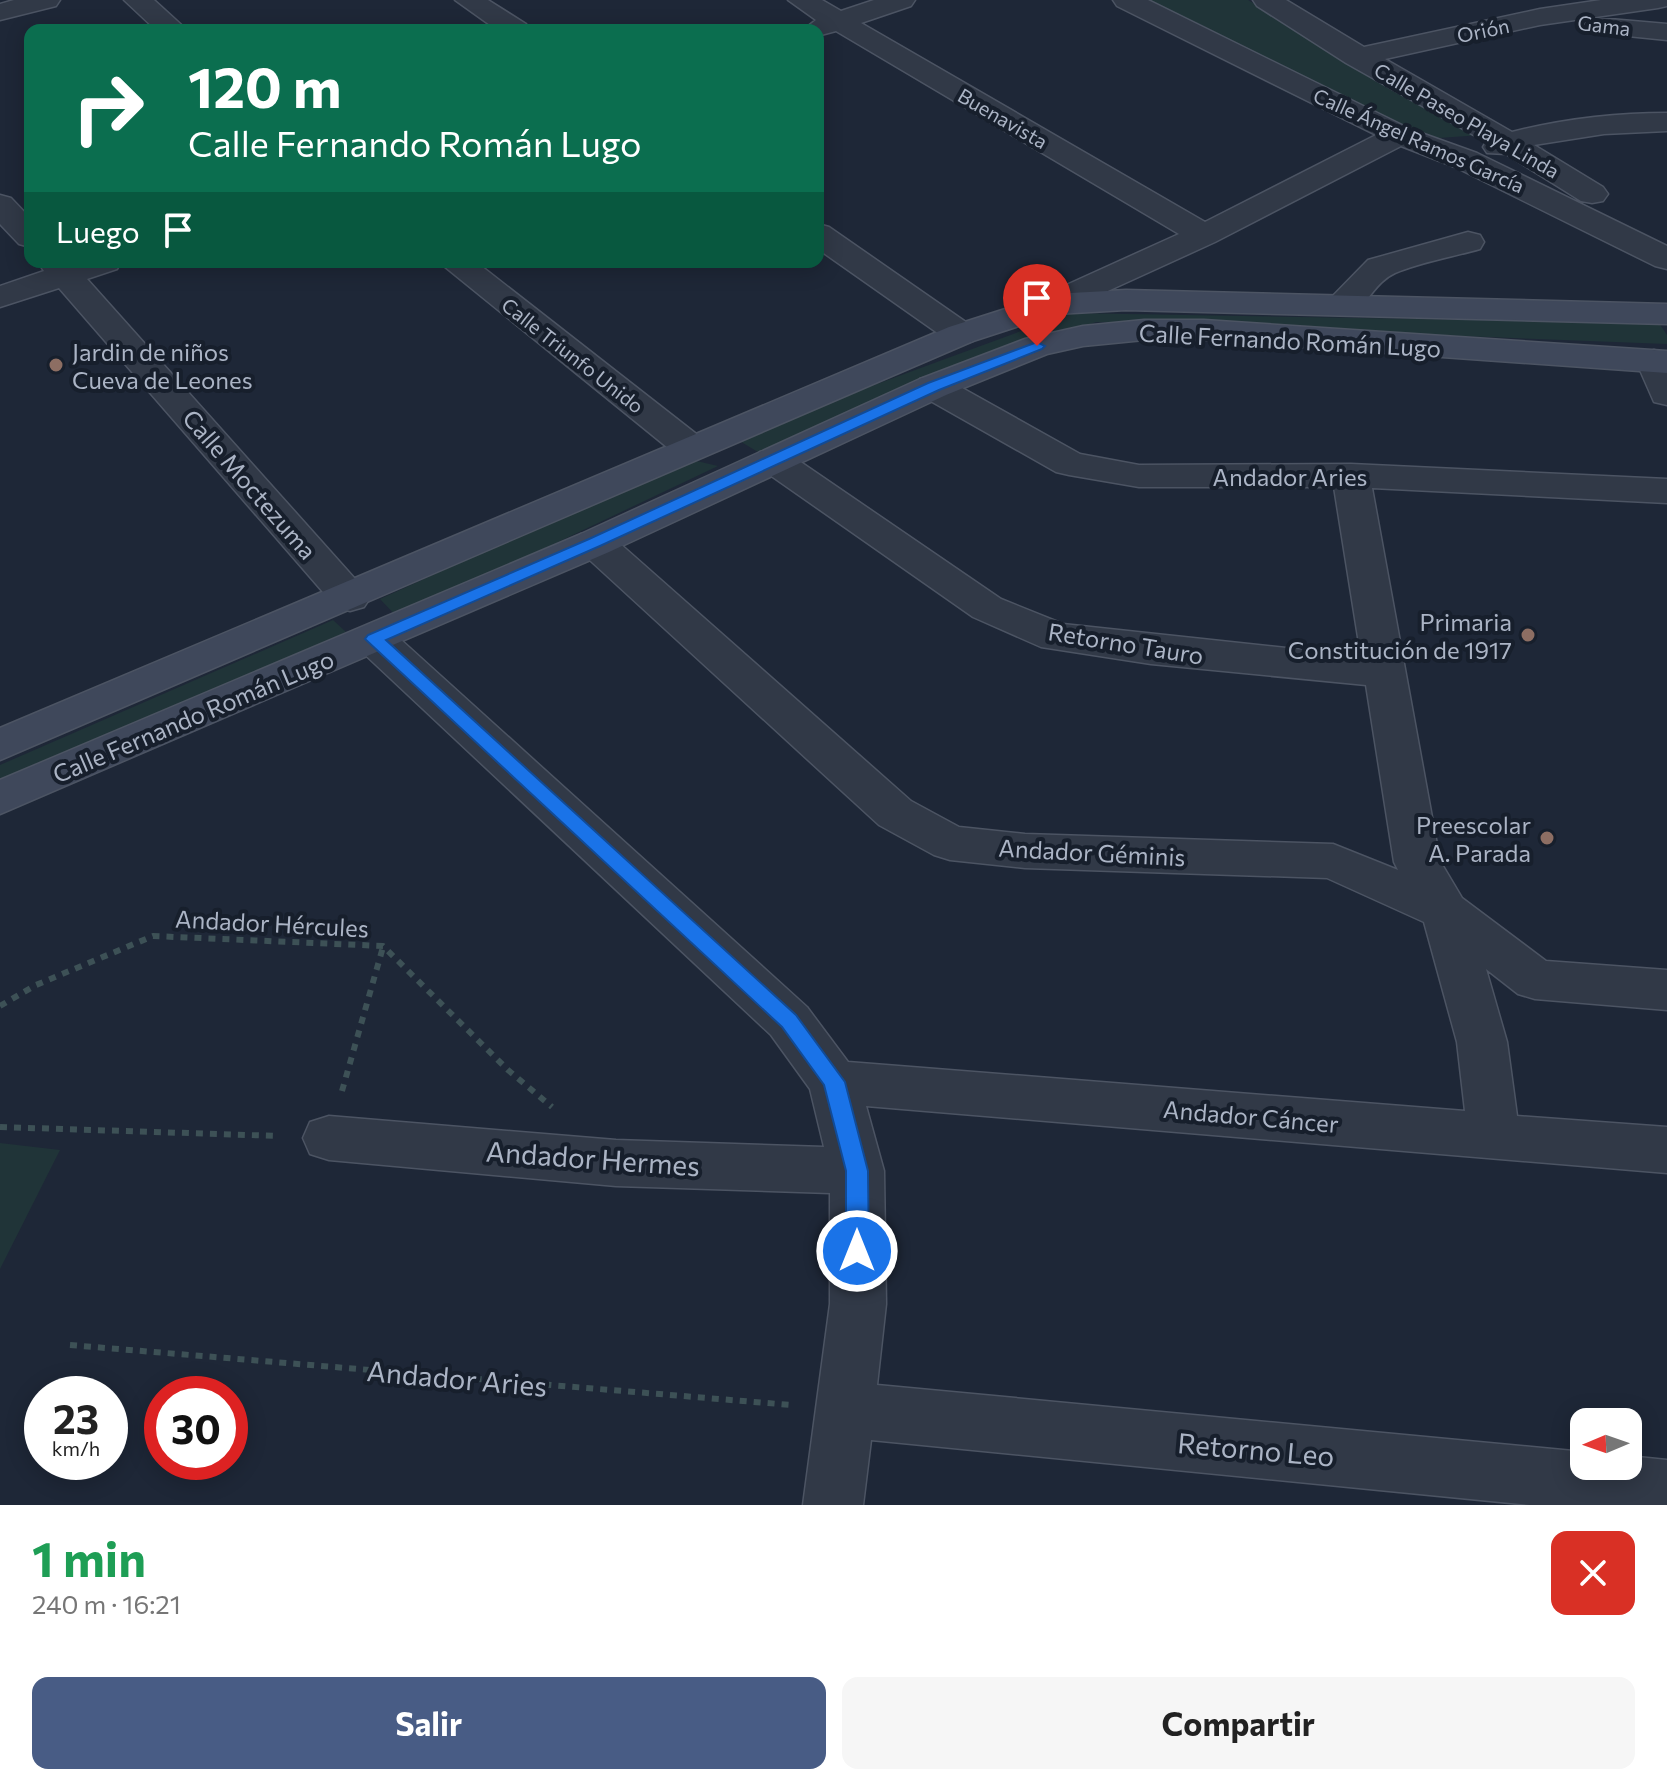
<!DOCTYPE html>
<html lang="es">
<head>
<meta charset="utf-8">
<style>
  body { margin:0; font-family:Commissioner,sans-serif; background:#f6f6f6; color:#222; height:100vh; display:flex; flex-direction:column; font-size:30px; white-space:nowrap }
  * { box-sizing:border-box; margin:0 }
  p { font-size:26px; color:#767676 }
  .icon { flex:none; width:44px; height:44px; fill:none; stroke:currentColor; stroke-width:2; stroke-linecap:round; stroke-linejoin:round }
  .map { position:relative; height:1505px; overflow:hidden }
  .panel { display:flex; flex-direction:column; background:#fff; flex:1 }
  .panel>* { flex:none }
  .guide { position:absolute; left:24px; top:24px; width:800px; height:244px; border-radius:16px; box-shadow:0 4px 20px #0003; background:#0b6e4f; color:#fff; overflow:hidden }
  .needle { width:52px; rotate:268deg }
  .buttons { position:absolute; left:1570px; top:1408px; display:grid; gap:16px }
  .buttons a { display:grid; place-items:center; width:72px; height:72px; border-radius:16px; background:#fff; box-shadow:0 4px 20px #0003; font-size:40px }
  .speed { position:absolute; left:24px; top:1376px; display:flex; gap:16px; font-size:40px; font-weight:700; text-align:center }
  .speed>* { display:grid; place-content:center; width:104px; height:104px; border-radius:50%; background:#fff; box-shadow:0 4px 20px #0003; line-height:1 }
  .speed small { font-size:20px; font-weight:400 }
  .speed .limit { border:12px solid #d22; background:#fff; color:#111 }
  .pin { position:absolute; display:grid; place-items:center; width:68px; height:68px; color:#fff; margin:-82px -34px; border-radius:50% 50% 50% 0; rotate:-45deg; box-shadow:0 0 8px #0007 }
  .pin .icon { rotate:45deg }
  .me { position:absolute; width:88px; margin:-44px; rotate:0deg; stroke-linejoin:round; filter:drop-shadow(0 0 6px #0008) }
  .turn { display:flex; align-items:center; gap:28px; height:168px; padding:0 32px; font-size:36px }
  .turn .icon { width:104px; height:104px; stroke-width:2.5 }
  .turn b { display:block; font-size:56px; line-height:68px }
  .then { display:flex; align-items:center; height:76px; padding:0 32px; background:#0003; gap:16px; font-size:30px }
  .round { display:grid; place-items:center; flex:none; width:84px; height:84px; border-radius:16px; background:#f6f6f6 }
  .head { display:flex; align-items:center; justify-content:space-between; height:136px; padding:0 32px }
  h1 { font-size:48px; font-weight:700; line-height:60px; color:#1e9e55 }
  .action { display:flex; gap:16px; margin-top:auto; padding:16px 32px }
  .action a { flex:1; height:92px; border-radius:16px; background:#485c85; color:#fff; font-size:32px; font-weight:700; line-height:92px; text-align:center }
  .action a+a { background:#f6f6f6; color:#222 }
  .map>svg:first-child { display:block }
  .green { fill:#203438 }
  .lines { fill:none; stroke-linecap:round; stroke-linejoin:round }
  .street-casing { stroke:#4c5463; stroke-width:3 }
  .secondary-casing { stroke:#4c5463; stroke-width:3 }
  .path { stroke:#3d5156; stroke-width:6; stroke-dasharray:7 7; stroke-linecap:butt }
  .street { fill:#313947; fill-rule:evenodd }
  .secondary { fill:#3f485b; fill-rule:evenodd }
  .route { fill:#1a73e8; stroke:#114b97; stroke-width:2 }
  .education-dot { fill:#8d6e63; stroke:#171f2c; stroke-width:3 }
  .labels { text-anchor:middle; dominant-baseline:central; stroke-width:8; stroke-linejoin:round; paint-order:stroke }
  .far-street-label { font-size:20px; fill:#abb4c5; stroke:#171f2c }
  .street-label { font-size:24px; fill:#abb4c5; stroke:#171f2c }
  .poi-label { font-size:24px; fill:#abb4c5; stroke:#171f2c; text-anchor:end }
  .near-street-label { font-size:28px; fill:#abb4c5; stroke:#171f2c }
</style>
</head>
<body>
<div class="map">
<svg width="1667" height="1505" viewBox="0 0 1667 1505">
  <rect width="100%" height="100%" fill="#1e2737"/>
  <path class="green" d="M1147 0H1248L1482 135 1424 139Z
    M1070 313 1659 323 1667 335V344L1096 322 758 452 733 437Z
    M688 459 718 466 398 618 380 599Z
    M333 620 346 632 0 784V765Z
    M0 1143 60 1150 0 1269Z"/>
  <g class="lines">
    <defs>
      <path id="street" d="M14 0H60L56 6 0 20V4Z
        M124 0H154L187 30H156Z
        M455 0H488L526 24 530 30H497Z
        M788 0H822L841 11 874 0H915L911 6 861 23 1205 222 1376 135 1117 6 1113 0H1148L1410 129 1477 153 1667 246V269L1655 266 1455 167 1401 146 1215 242 1064 311 1052 314 1040 311 1035 304 1040 297 1179 234 836 31 821 35 818 30H809L807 27 816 20Z
        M1253 0H1286L1364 47 1540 9 1601 0H1667V6L1658 8 1540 25 1385 59 1512 132C1563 119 1615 113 1667 113V131L1604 134 1534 145 1603 187 1608 194 1603 201 1592 203 1581 201 1506 154 1487 153 1483 147 1486 142 1346 63 1257 6Z
        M1598 18 1667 24V40L1588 32 1584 26 1588 20Z
        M0 195 11 198 30 218V247L19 244 0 224Z
        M818 224 829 227 973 327 978 334 973 341 961 344 949 341 818 249Z
        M1468 232 1480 235 1484 242 1480 249C1452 257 1421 262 1395 273 1368 285 1366 321 1329 312L1324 305 1368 260Z
        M38 262H121L117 269 87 279 364 589 370 598 364 607 350 611 336 607 59 288 0 307V286L44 271Z
        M439 262H476L704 440 710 448 704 456 691 459 678 456Z
        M1654 350 1667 354V405L1654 402 1636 361 1642 354Z
        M933 376 946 379 1080 454 1139 465 1351 464 1667 479V503L1372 488 1440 861 1462 898 1546 961 1667 970V1010L1535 999 1518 994 1486 969 1507 1042 1517 1116 1667 1127V1173L866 1106 884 1171 886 1304 877 1385 1584 1452V1466H1628V1456L1667 1460V1505H1530L871 1440 863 1505H803L830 1304V1193L616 1186 329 1160 310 1154 303 1138 310 1122 329 1116 616 1140 824 1147 810 1089 771 1035 359 649 353 639 359 629 374 625 389 629 807 1007 848 1062 1465 1111 1457 1042 1424 922 1327 878 1025 868 950 860 934 855 879 825 581 552 575 543 581 534 595 531 609 534 911 801 959 827 1025 834 1333 844 1398 870 1394 862 1366 685 1151 664 1041 647 973 617 760 468 754 460 760 452 773 449 786 452 1001 599 1063 624 1361 656 1334 487H1139L1069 475 1056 472 920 395 915 387 920 379Z"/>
      <path id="secondary" d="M1126 290 1667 304V324L1126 310 1056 314 973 341 0 760V728L949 327 1052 294Z
        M1144 320H1204L1667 351V373L1204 340H1144L1083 346 1047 354 946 395 609 552 0 814V780L581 534 920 379 1025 339 1083 326Z"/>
    </defs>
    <use href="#street" class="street-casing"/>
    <use href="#secondary" class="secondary-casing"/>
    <path class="path" d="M0 1006 36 985 153 936 383 946 508 1070 552 1107
      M342 1091 383 947
      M0 1127 279 1136
      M70 1345 791 1405"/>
    <use href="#street" class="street"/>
    <use href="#secondary" class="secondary"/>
  </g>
  <path class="route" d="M1037 342 1045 346 1042 349 939 390 600 546 386 640 796 1015 845 1082 868 1171 869 1251 865 1258 857 1261 849 1258 846 1251V1171L824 1085 782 1027 365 639 368 635 589 539 928 383Z"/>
  <g class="education-dot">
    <circle cx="56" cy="365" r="8"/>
    <circle cx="1528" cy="635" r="8"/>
    <circle cx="1547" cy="838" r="8"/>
  </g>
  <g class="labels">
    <g class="far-street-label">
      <text transform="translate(1604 25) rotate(7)">Gama</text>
      <text transform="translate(1483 30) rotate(-12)">Orión</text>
      <text transform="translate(1003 118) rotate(30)">Buenavista</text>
      <text transform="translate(1467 120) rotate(30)">Calle Paseo Playa Linda</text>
      <text transform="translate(1419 140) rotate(24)">Calle Ángel Ramos García</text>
      <text transform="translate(573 355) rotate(38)">Calle Triunfo Unido</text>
    </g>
    <g class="street-label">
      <text transform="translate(1290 340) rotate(3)">Calle Fernando Román Lugo</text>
      <text x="1290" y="476">Andador Aries</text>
      <text transform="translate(250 484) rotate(49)">Calle Moctezuma</text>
      <text transform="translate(1126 643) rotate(9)">Retorno Tauro</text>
      <text transform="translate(193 716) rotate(-23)">Calle Fernando Román Lugo</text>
      <text transform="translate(1092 852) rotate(3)">Andador Géminis</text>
      <text transform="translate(272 923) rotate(3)">Andador Hércules</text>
      <text transform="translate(1251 1116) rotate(5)">Andador Cáncer</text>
    </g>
    <g class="poi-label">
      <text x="72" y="351" text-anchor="start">Jardin de niños<tspan x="72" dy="28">Cueva de Leones</tspan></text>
      <text x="1512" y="621">Primaria<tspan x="1512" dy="28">Constitución de 1917</tspan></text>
      <text x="1531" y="824">Preescolar<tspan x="1531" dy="28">A. Parada</tspan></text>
    </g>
    <g class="near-street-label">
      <text transform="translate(593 1158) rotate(4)">Andador Hermes</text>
      <text transform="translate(457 1378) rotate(5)">Andador Aries</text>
      <text transform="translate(1256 1449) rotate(5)">Retorno Leo</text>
    </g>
  </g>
</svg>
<div class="buttons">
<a><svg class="needle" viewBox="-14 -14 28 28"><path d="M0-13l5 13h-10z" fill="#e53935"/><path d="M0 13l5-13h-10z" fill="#767676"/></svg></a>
</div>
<div class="speed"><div>23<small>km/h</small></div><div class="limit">30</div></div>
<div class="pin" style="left:1037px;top:346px;background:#d93025"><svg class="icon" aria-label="arrive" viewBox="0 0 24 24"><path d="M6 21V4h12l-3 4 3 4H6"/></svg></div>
<svg class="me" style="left:857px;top:1251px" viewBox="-20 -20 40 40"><circle r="17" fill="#1a73e8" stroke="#fff" stroke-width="3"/><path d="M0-11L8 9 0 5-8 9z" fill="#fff"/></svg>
<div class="guide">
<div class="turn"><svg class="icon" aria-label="right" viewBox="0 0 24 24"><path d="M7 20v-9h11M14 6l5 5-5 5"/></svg><div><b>120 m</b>Calle Fernando Román Lugo</div></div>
<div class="then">Luego<svg class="icon" aria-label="arrive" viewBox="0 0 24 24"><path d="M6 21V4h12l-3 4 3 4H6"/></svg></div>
</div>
</div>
<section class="panel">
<div class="head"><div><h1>1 min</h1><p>240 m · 16:21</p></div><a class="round" style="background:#d93025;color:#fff"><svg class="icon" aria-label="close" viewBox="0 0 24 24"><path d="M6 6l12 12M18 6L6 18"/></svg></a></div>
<div class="action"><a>Salir</a><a>Compartir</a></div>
</section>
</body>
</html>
